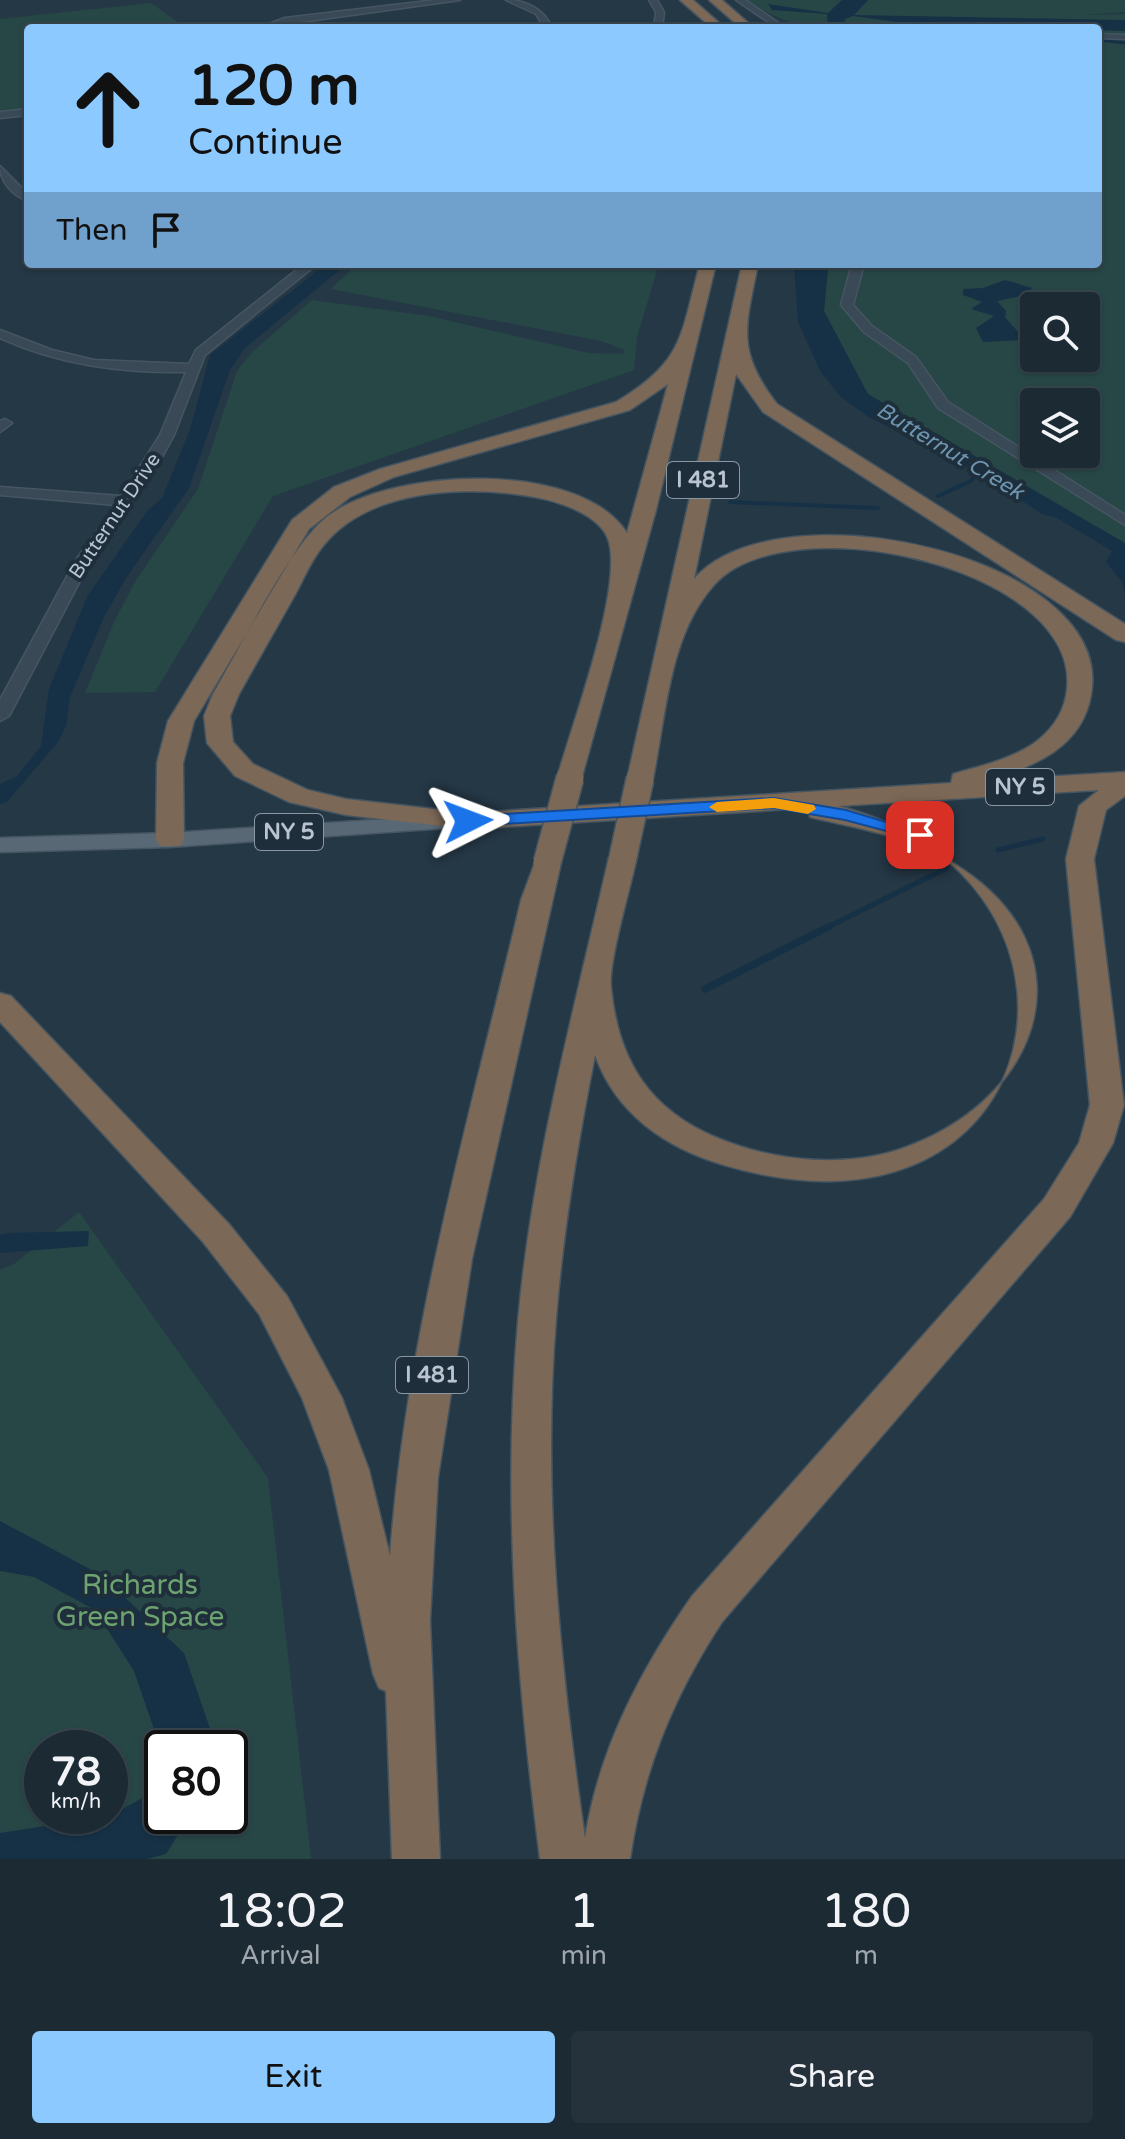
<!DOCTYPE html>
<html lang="en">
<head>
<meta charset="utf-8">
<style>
  body { margin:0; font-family:"Varela Round",sans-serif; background:#25323c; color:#f1f3f6; height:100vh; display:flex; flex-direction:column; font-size:30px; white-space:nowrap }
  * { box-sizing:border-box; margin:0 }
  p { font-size:26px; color:#a0a7ac }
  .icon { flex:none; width:44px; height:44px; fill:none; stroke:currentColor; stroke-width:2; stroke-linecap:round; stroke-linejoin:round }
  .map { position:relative; height:1859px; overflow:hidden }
  .sheet { display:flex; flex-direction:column; background:#1c2a34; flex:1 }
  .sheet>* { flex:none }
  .hud { position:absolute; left:24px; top:24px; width:1078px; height:244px; border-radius:8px; box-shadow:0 2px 6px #0004,0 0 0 2px #3a464f; background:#8cc9ff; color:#111; overflow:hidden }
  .tools { position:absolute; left:1020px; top:292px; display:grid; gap:16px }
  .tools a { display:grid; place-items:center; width:80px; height:80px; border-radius:8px; background:#1c2a34; box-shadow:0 2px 6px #0004,0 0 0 2px #3a464f; font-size:40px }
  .speed { position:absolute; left:24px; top:1730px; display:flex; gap:16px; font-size:40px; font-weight:700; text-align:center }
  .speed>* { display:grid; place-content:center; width:104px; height:104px; border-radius:50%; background:#1c2a34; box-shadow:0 2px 6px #0004,0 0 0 2px #3a464f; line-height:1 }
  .speed small { font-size:20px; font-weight:400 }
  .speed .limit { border:4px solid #111; border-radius:12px; background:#fff; color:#111 }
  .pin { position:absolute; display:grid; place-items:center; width:68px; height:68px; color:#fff; margin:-34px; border-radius:16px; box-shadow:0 4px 12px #0006 }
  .me { position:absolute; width:88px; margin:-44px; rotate:87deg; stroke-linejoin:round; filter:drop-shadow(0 0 6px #0008) }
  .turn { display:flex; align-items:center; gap:28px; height:168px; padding:0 32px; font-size:36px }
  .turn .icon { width:104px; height:104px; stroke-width:2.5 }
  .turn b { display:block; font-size:56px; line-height:68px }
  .then { display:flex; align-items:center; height:76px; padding:0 32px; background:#0003; gap:16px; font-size:30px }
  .eta { display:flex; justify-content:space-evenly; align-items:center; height:136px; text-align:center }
  .eta b { font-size:48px; font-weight:600; line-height:56px }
  .cta { display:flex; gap:16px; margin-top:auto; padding:16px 32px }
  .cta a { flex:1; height:92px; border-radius:8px; background:#8cc9ff; color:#111; font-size:32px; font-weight:600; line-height:92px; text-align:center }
  .cta a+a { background:#25323c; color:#f1f3f6 }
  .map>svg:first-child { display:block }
  .green { fill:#274746; fill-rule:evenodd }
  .water { fill:#163146 }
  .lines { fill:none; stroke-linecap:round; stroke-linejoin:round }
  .stream-far3 { stroke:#163146; stroke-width:3 }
  .stream-far2 { stroke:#163146; stroke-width:4 }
  .stream-far1 { stroke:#163146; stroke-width:5 }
  .stream { stroke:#163146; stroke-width:7 }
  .minor-casing { stroke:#465562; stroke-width:3 }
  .major-casing { stroke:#465562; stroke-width:3 }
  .highway-casing { stroke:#445460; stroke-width:3 }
  .minor { fill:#3a4956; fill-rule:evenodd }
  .major { fill:#586975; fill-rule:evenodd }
  .highway { fill:#7c6856; fill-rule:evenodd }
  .highway-bridge-casing { stroke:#445460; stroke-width:30; stroke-linecap:butt }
  .highway-bridge { stroke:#7c6856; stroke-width:27 }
  .route { fill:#1a73e8; stroke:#114b97; stroke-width:2 }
  .slow { fill:#f59e0b }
  .labels { text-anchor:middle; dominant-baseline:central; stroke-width:8; stroke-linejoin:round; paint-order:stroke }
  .far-street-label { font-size:20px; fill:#b8c4cf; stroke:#1e2e3b }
  .far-water-label { font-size:22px; font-style:italic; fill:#6e94b0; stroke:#1e2e3b }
  .shield { fill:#1e2e3b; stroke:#8a97a3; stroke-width:2 }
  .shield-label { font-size:22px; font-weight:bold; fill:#b8c4cf }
  .near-park-label { font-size:28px; fill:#6da271; stroke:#1e2e3b }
</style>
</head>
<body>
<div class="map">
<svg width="1125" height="1859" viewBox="0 0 1125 1859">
  <rect width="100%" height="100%" fill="#253846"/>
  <path class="green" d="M740 0H1125V12L1082 15 1125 14V37L1098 36V28L800 27Z
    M151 3 186 28H28V112L0 115V19Z
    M1098 42 1125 43V554L860 398 813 323 810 264H1098ZM1034 306H1086V358H1034ZM1034 402H1086V454H1034Z
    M357 264H659L637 337 634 370 273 496 155 692 85 693 114 622 135 582 198 489 237 371 253 351 312 300 429 316 589 353 623 354 624 350 601 341 331 289Z
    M79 1212 268 1478 311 1859H0V1270L14 1264ZM42 1748H110V1816H42ZM162 1748H230V1816H162Z"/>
  <path class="water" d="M842 0H868L854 15 1125 20V31L919 25 853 16 845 19 844 28H828L827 14 772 10 768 4 828 13Z
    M326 264H347L245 348 230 370 189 488 126 578 104 617 70 697 66 726 58 742 7 802 0 804V784L17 776 41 746 49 689 88 595 148 510 162 498 190 430 210 355Z
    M794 264H825L828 271 824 311 868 394 1125 543V596L1122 582 1106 562 1112 551 1057 518 1042 514 982 475 867 416 841 397 820 371 798 322Z
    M1005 280 1032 288 1026 295 997 301 1006 311 1005 317 1025 340 983 342 976 328 994 316 971 309 982 302 963 295V289L983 288Z
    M89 1231 88 1246 0 1253V1235L8 1233Z
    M0 1521 101 1575 184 1653 215 1743 214 1748H162V1816H190L166 1854 147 1859H0V1833L110 1816 144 1797 156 1735 134 1671 95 1610 34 1577 0 1571Z"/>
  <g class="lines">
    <path class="stream-far3" d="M1098 40 1125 43"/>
    <path class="stream-far2" d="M938 496 971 481 979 467
      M730 502 878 508"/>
    <path class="stream-far1" d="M998 850 1043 839
      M826 928 947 868"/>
    <path class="stream" d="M705 989 830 926"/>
    <defs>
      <path id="minor" d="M436 0H460L258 28 285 18Z
        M506 0C526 0 544 9 552 28H494L543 26 536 14Z
        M649 0H657L664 12 662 28H654L656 12Z
        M736 0H745L786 28H777Z
        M1098 34 1125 35V39L1098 38Z
        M28 109V115L0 118V112Z
        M0 166 28 194V201C13 196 0 182 0 166Z
        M304 264H317L205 355 174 435 157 466 91 560 9 716 0 721V700L76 560 116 505 0 495V487L121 496 160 435 186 372C121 373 60 365 0 338V330L52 350 94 360 189 364 196 350Z
        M852 264H864L853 305 872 326 916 357 948 402 1125 515V525L938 408 908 363 864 332 841 305Z
        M5 419 12 423 0 432V421Z"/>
      <path id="major" d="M452 815 464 822 461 827 170 847 0 852V838L170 833Z"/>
      <path id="highway" d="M680 0H693L725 28H712Z
        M709 0H722L754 28H741Z
        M700 264H716L656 510 580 784H560L557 778C572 724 622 592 609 542 602 515 558 501 534 497 467 485 369 488 323 546 312 559 304 578 296 593 277 627 258 660 239 694L230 716 233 742 253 764 308 790 346 799 468 813 951 783 953 774C980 766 1009 760 1033 744 1050 732 1062 716 1066 696 1091 570 789 501 714 585 669 635 666 715 653 779L650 785H630L627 779 742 264H758C746 326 735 350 777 404L1125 624V642L1116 640 763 412 736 374 694 579C777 483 1117 556 1091 695 1082 747 1035 766 990 780L1125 772V796L1106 810 1094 859 1124 1105 1113 1143 1070 1217 722 1622C673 1697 643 1770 630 1859H540C517 1680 502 1501 518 1321 532 1163 574 1011 609 857L613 851H633L637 857C631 885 608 964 611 987 618 1061 650 1111 720 1139 777 1162 851 1169 909 1146 1046 1094 1091 947 953 863 909 836 860 829 810 817L808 808 468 829 346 815 289 802 235 776 207 743 204 716 213 694C240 648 289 546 328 516 391 468 580 459 627 533L668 384 630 410 394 477 350 497 309 529 194 721 183 763 184 840 180 846H160L156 840 157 763 168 721 292 520 334 487 380 469 616 402C685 361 680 336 700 264ZM1099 790 1079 806 1066 859 1090 1105 1079 1143 1044 1199 692 1596C641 1669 599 1749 585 1838 560 1666 542 1492 556 1319 563 1230 578 1142 595 1055 616 1114 666 1148 724 1165 1056 1264 1125 879 838 806Z
        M547 854 557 857 561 863 472 1259 438 1477 430 1620 440 1859H392L386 1691 379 1688 373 1674 329 1470 302 1398 259 1314 203 1242 0 1022V993L11 996 229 1224 287 1296 342 1398 369 1470 390 1556C406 1333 470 1117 521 900L537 857Z"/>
    </defs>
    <use href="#minor" class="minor-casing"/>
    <use href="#major" class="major-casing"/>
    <use href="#highway" class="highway-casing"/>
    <use href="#minor" class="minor"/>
    <use href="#major" class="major"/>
    <use href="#highway" class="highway"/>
    <defs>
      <path id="highway-bridge" d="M623 857 640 779
        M547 863 570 778"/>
    </defs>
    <use href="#highway-bridge" class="highway-bridge-casing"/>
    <use href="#highway-bridge" class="highway-bridge"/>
  </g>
  <path class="route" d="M774 798 846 810 929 835 920 840 845 820 774 808 468 826 459 821 468 816Z"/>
  <path class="slow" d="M774 798 814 805 816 809 808 814 774 808 717 812 709 807 717 802Z"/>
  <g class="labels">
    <g class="far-street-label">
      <text transform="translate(115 516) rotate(-56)">Butternut Drive</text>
    </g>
    <g class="far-water-label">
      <text transform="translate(950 451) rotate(31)">Butternut Creek</text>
    </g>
    <g class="shield">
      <rect x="667" y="462" width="72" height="36" rx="6"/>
      <rect x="986" y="769" width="68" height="36" rx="6"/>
      <rect x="255" y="814" width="68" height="36" rx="6"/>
      <rect x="396" y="1357" width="72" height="36" rx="6"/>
    </g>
    <g class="shield-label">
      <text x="703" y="480">I 481</text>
      <text x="1020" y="787">NY 5</text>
      <text x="289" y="832">NY 5</text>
      <text x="432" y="1375">I 481</text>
    </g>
    <g class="near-park-label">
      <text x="140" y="1585">Richards<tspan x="140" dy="32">Green Space</tspan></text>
    </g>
  </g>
</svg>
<div class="tools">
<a><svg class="icon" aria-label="search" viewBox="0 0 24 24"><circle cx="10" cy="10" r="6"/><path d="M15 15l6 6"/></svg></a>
<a><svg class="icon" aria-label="layers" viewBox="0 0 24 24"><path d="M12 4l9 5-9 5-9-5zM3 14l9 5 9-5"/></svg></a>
</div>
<div class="speed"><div>78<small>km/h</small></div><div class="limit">80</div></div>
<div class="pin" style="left:920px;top:835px;background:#d93025"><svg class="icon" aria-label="arrive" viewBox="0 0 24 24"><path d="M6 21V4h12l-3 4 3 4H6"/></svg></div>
<svg class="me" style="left:468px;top:821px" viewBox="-20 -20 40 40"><path d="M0-17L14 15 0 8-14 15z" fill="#1a73e8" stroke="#fff" stroke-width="4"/></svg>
<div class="hud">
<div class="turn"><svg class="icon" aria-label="ahead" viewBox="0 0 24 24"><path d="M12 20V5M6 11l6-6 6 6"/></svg><div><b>120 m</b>Continue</div></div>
<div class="then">Then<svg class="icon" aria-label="arrive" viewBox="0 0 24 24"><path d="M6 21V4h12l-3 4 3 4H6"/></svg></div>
</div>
</div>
<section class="sheet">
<div class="eta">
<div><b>18:02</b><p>Arrival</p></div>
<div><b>1</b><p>min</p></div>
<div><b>180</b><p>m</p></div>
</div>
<div class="cta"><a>Exit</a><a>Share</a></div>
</section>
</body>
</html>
